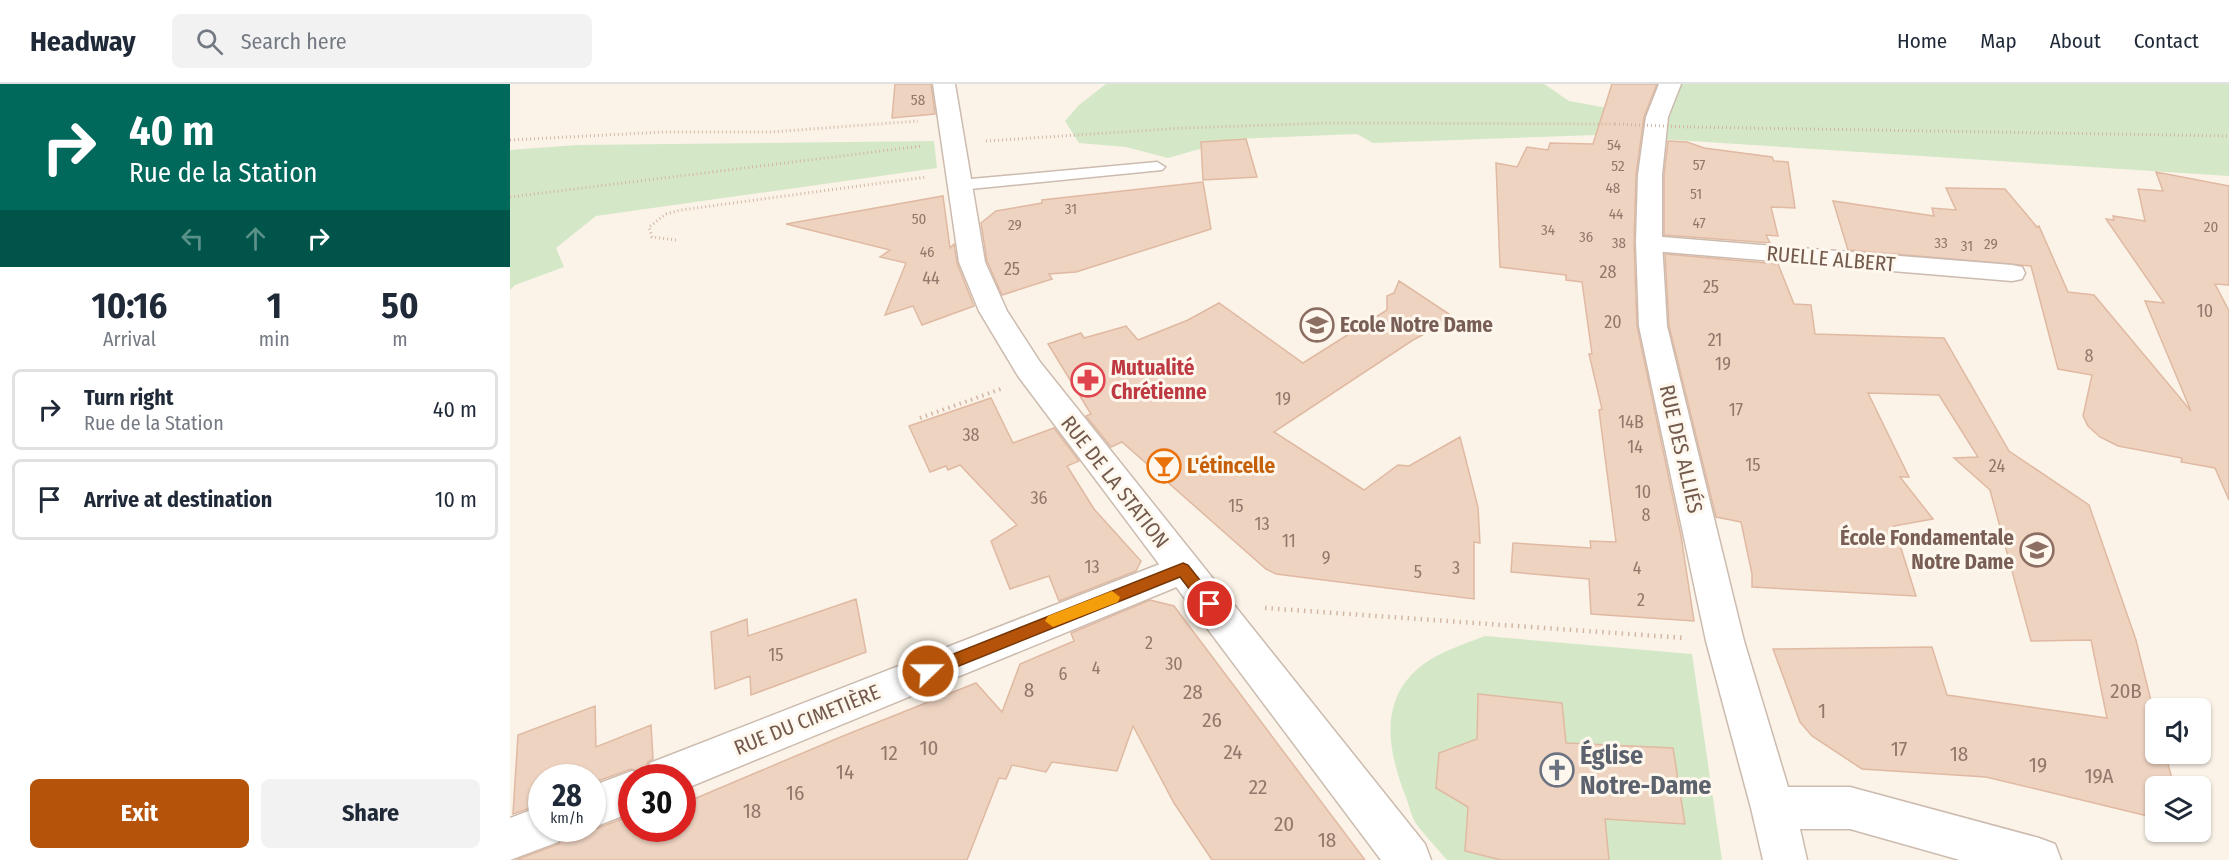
<!DOCTYPE html>
<html lang="en">
<head>
<meta charset="utf-8">
<style>
  body { margin:0; font-family:"Fira Sans Condensed",sans-serif; background:#f2f2f3; color:#1f2937; height:100vh; display:flex; flex-direction:column; font-size:22px; white-space:nowrap }
  * { box-sizing:border-box; margin:0 }
  p { font-size:20px; color:#747a83 }
  .icon { flex:none; width:33px; height:33px; fill:none; stroke:currentColor; stroke-width:2; stroke-linecap:round; stroke-linejoin:round }
  .map { position:relative; flex:1; overflow:hidden }
  .panel { display:flex; flex-direction:column; background:#fff; width:510px }
  .panel>* { flex:none }
  .top-card { background:#00695c; color:#fff; overflow:hidden }
  .fabs { position:absolute; left:1635px; top:614px; display:grid; gap:12px }
  .fabs a { display:grid; place-items:center; width:66px; height:66px; border-radius:9px; background:#fff; box-shadow:0 2px 4px #0004; font-size:30px }
  .speed { position:absolute; left:18px; top:680px; display:flex; gap:12px; font-size:30px; font-weight:700; text-align:center }
  .speed>* { display:grid; place-content:center; width:78px; height:78px; border-radius:50%; background:#fff; box-shadow:0 2px 4px #0004; line-height:1 }
  .speed small { font-size:15px; font-weight:400 }
  .speed .limit { border:9px solid #d22; background:#fff; color:#111 }
  .pin { position:absolute; display:grid; place-items:center; width:51px; height:51px; color:#fff; margin:-26px; border:3px solid #fff; border-radius:50%; box-shadow:0 2px 6px #0007 }
  .me { position:absolute; width:66px; margin:-33px; rotate:68deg; stroke-linejoin:round; filter:drop-shadow(0 0 4px #0008) }
  .turn { display:flex; align-items:center; gap:21px; height:126px; padding:0 30px; font-size:27px }
  .turn .icon { width:78px; height:78px; stroke-width:2.5 }
  .turn b { display:block; font-size:42px; line-height:51px }
  .lanes { display:flex; align-items:center; height:57px; padding:0 30px; background:#0003; justify-content:center; gap:30px; direction:ltr }
  .lanes .off { opacity:.35 }
  .eta { display:flex; justify-content:space-evenly; align-items:center; height:102px; text-align:center }
  .eta b { font-size:36px; font-weight:700; line-height:42px }
  .action { display:flex; gap:12px; margin-top:auto; padding:12px 30px }
  .action a { flex:1; height:69px; border-radius:9px; background:#b45309; color:#fff; font-size:24px; font-weight:700; line-height:69px; text-align:center }
  .action a+a { background:#f2f2f3; color:#1f2937 }
  ul { padding:0; list-style:none }
  li { display:flex; align-items:center; gap:18px; height:81px; margin:0 12px 9px; padding:0 18px; border:3px solid #e0e1e3; border-radius:9px }
  li div { flex:1 }
  li b { display:block; font-size:22px }
  li em { font-style:normal }
  header { display:flex; align-items:center; gap:36px; box-sizing:border-box; height:84px; padding:0 30px; background:#fff; border-bottom:2px solid #e0e1e3 }
  header strong { font-size:28px }
  nav { display:flex; gap:33px; margin-inline-start:auto; font-size:21px }
  .search { width:420px; height:54px; background:#f2f2f3; display:flex; align-items:center; gap:15px; box-sizing:border-box; padding:0 21px; border-radius:9px; color:#747a83; font-size:22px }
  main { display:flex; flex:1; min-height:0 }
  .map>svg:first-child { display:block }
  .green { fill:#d4e8c7 }
  .building { fill:#eed3c1; stroke:#e0b9a2; stroke-width:1.5 }
  .lines { fill:none; stroke-linecap:round; stroke-linejoin:round }
  .service-casing { stroke:#ccbbae; stroke-width:3 }
  .minor-casing { stroke:#ccbbae; stroke-width:3 }
  .tertiary-casing { stroke:#ccbbae; stroke-width:3 }
  .path-far2 { stroke:#d3b6a4; stroke-width:3; stroke-dasharray:1 3; stroke-linecap:butt }
  .path-far1 { stroke:#d3b6a4; stroke-width:4; stroke-dasharray:1.5 4.5; stroke-linecap:butt }
  .path { stroke:#d3b6a4; stroke-width:4.5; stroke-dasharray:1.5 5; stroke-linecap:butt }
  .service { fill:#fff; fill-rule:evenodd }
  .minor { fill:#fff; fill-rule:evenodd }
  .tertiary { fill:#fff; fill-rule:evenodd }
  .path-bridge { stroke:#d3b6a4; stroke-width:3; stroke-dasharray:1 3; stroke-linecap:butt }
  .route { fill:#b45309; stroke:#753606; stroke-width:1.5 }
  .slow { fill:#f59e0b }
  .labels { text-anchor:middle; dominant-baseline:central; stroke-width:6; stroke-linejoin:round; paint-order:stroke }
  .far-number-label { font-size:15px; fill:#92786a }
  .number-label { font-size:18px; fill:#92786a }
  .street-label { font-size:21px; fill:#735a4d; stroke:#fef7ee }
  .education-label { font-size:21px; font-weight:bold; fill:#785e54; stroke:#fef7ee; text-anchor:start }
  .health-label { font-size:21px; font-weight:bold; fill:#be3a42; stroke:#fef7ee; text-anchor:start }
  .food-label { font-size:21px; font-weight:bold; fill:#c56008; stroke:#fef7ee; text-anchor:start }
  .near-number-label { font-size:21px; fill:#92786a }
  .near-worship-label { font-size:26px; font-weight:bold; fill:#5b616d; stroke:#fef7ee; text-anchor:start }
</style>
</head>
<body>
<header>
<strong>Headway</strong>
<div class="search"><svg class="icon" aria-label="search" viewBox="0 0 24 24"><circle cx="10" cy="10" r="6"/><path d="M15 15l6 6"/></svg>Search here</div>
<nav><a>Home</a><a>Map</a><a>About</a><a>Contact</a></nav>
</header>
<main>
<section class="panel">
<div class="top-card">
<div class="turn"><svg class="icon" aria-label="right" viewBox="0 0 24 24"><path d="M7 20v-9h11M14 6l5 5-5 5"/></svg><div><b>40 m</b>Rue de la Station</div></div>
<div class="lanes"><svg class="icon off" aria-label="left" viewBox="0 0 24 24"><path d="M17 20v-9H6M10 6l-5 5 5 5"/></svg><svg class="icon off" aria-label="ahead" viewBox="0 0 24 24"><path d="M12 20V5M6 11l6-6 6 6"/></svg><svg class="icon" aria-label="right" viewBox="0 0 24 24"><path d="M7 20v-9h11M14 6l5 5-5 5"/></svg></div>
</div>
<div class="eta">
<div><b>10:16</b><p>Arrival</p></div>
<div><b>1</b><p>min</p></div>
<div><b>50</b><p>m</p></div>
</div>
<ul>
<li><svg class="icon" aria-label="right" viewBox="0 0 24 24"><path d="M7 20v-9h11M14 6l5 5-5 5"/></svg><div><b>Turn right</b><p>Rue de la Station</p></div><em>40 m</em></li>
<li><svg class="icon" aria-label="arrive" viewBox="0 0 24 24"><path d="M6 21V4h12l-3 4 3 4H6"/></svg><div><b>Arrive at destination</b></div><em>10 m</em></li>
</ul>
<div class="action"><a>Exit</a><a>Share</a></div>
</section>
<div class="map">
<svg width="1719" height="776" viewBox="0 0 1719 776">
  <rect width="100%" height="100%" fill="#fbf3e8"/>
  <path class="green" d="M596 0H1034L1059 17 1147 33 1160 0H1719V92L1087 51 863 59 847 50 725 55 658 74 616 63 569 59 555 37 569 21Z
    M424 57 427 84 86 132 46 164 54 183 5 201 0 206V66L67 61Z
    M975 552 1182 570 1212 776H937C927 764 916 753 907 741 901 733 899 720 895 711 880 671 869 625 902 590 922 570 949 562 975 552Z"/>
  <path class="building" d="M385 0H421L425 30 382 34Z
    M1102 0H1147L1134 33 1126 91 1124 158 1127 242 1171 452 1184 537 1081 530 1079 495 1001 488 1003 459 1081 464 1080 457 1106 458 1089 326 1092 325 1079 270H1082L1072 198 1056 196V191L990 183 986 79 1007 83 1017 63 1038 66 1040 59 1083 60Z
    M736 55 747 93 693 96 691 58Z
    M1158 57 1177 58 1194 64 1262 73 1264 77 1278 78 1285 124 1261 123 1268 152 1256 151 1260 159 1154 151V91Z
    M1646 88 1719 102V201L1705 200 1719 227V416L1705 384 1671 378 1672 374 1608 362 1590 353 1578 342 1573 332 1582 291 1548 285 1521 182 1338 166 1323 117 1424 132 1422 124 1446 126 1436 104 1495 105 1527 143 1529 142 1558 208 1584 211 1681 327 1635 217 1654 219 1596 135 1604 136 1603 132 1635 137 1628 105 1653 107Z
    M693 98 701 145 566 188 539 190 542 195 492 211 477 177 471 139 486 127 532 119V116Z
    M433 112 440 164 444 160 447 179 464 222 412 241 403 222 375 231 396 179 370 173 380 166 276 140Z
    M1155 170 1268 180 1284 220 1301 221 1305 250 1434 254 1499 367 1579 421 1626 556 1646 637V669H1655L1664 702H1646V734L1476 693 1352 685 1302 652 1290 638 1263 565 1422 563 1437 611 1597 634 1581 556 1521 557 1480 406 1444 374 1468 373 1429 311 1358 309 1399 393H1390L1423 435 1384 442 1406 512 1242 503V490L1231 438 1206 433 1159 242Z
    M889 197 945 234 903 256 764 348 854 406 888 381 899 382 950 353 968 423 970 459 964 458V515L766 490 756 485 612 358 601 363 576 332 581 330 538 260 571 249 574 254 616 242 628 256 678 236 709 219 793 279 877 226V212L884 209Z
    M481 314 503 359 544 344 569 377 557 382 584 425 631 477 626 487 549 517 539 492 500 505 481 457 507 441 450 381 438 386 436 382 420 388 399 342Z
    M346 515 356 568 241 611 240 592 205 605 201 548 237 535 238 552Z
    M640 516 664 522 855 776H702L664 719 623 642 607 687 542 678 536 688 502 681 496 695 489 694 457 776H6L49 760 56 744 83 746 122 731V744H172V720L333 652 466 599 492 628 510 580 564 557 561 549Z
    M968 610 1052 619 1056 659 1163 664 1175 740 1095 735 1099 776H991L955 767 958 723 926 704 929 669 967 655Z
    M85 622 86 663 141 641 143 675 138 678 133 689 121 685 82 699V693H32V720L3 730 8 651Z"/>
  <g class="lines">
    <defs>
      <path id="service" d="M647 78 655 83 652 86 450 106 442 101 450 96Z"/>
      <path id="minor" d="M1140 152 1502 181 1512 183 1515 189 1512 195 1502 197 1131 166 1127 160 1131 154Z
        M673 471 686 475 691 485 686 495 172 706V693H122V728L82 744V702L122 687 134 692 140 679Z
        M32 722V744H54L48 758 0 776V734Z"/>
      <path id="tertiary" d="M423 0H445L475 178 497 227 530 278 915 760 921 776H871L508 292 469 227 449 178Z
        M1149 0H1171L1158 33 1152 91V158L1157 242 1234 557 1278 703H1340L1529 754 1545 760 1551 776H1450L1340 745H1290L1297 776H1253L1241 724 1196 557 1129 242 1126 158 1128 91 1136 33Z"/>
    </defs>
    <use href="#service" class="service-casing"/>
    <use href="#minor" class="minor-casing"/>
    <use href="#tertiary" class="tertiary-casing"/>
    <path class="path-far2" d="M1180 43 1719 52
      M0 56 154 48H261L408 37
      M476 57 673 44 819 39 1105 40
      M0 113 412 62
      M166 156 142 153 139 143 156 130 171 126 416 93"/>
    <path class="path-far1" d="M410 334 491 305"/>
    <path class="path" d="M755 524 1175 554"/>
    <use href="#service" class="service"/>
    <use href="#minor" class="minor"/>
    <use href="#tertiary" class="tertiary"/>
    <path class="path-bridge" d="M1105 40 1180 43"/>
  </g>
  <path class="route" d="M673 479 678 481 705 515 708 520 705 524H694L670 493 424 592H413L410 587 413 582Z"/>
  <path class="slow" d="M602 507 610 513 608 518 543 543 535 537 538 532Z"/>
  <defs>
    <symbol id="school-ring" viewBox="-11 -11 22 22"><circle r="9.5" fill="#fef7ee" stroke="#8d6e63" stroke-width="1.5"/><path d="M0-5L7-2L0 1L-7-2ZM-4 1L0 2.5L4 1V4Q0 6-4 4Z" fill="#8d6e63"/></symbol>
    <symbol id="pharmacy-ring" viewBox="-11 -11 22 22"><circle r="9.5" fill="#fef7ee" stroke="#e0444e" stroke-width="1.5"/><path d="M-2-6h4v4h4v4h-4v4h-4v-4h-4v-4h4Z" fill="#e0444e"/></symbol>
    <symbol id="bar-ring" viewBox="-11 -11 22 22"><circle r="9.5" fill="#fef7ee" stroke="#e8710a" stroke-width="1.5"/><path d="M-6-5H6L.8 .8V4.5H3.5V6h-7V4.5H-.8V.8Z" fill="#e8710a"/></symbol>
    <symbol id="church-ring" viewBox="-11 -11 22 22"><circle r="9.5" fill="#fef7ee" stroke="#6b7280" stroke-width="1.5"/><path d="M-1.2-6h2.4v3.5h3.3v2.4h-3.3V6h-2.4V-.1h-3.3v-2.4h3.3Z" fill="#6b7280"/></symbol>
  </defs>
  <g fill-rule="evenodd">
    <use href="#school-ring" x="788" y="222" width="38" height="38"/>
    <use href="#pharmacy-ring" x="559" y="277" width="38" height="38"/>
    <use href="#bar-ring" x="635" y="363" width="38" height="38"/>
    <use href="#school-ring" x="1508" y="447" width="38" height="38"/>
    <use href="#church-ring" x="1028" y="667" width="38" height="38"/>
  </g>
  <g class="labels">
    <g class="far-number-label">
      <text x="408" y="16">58</text>
      <text x="1104" y="61">54</text>
      <text x="1189" y="81">57</text>
      <text x="1108" y="82">52</text>
      <text x="1103" y="104">48</text>
      <text x="1186" y="110">51</text>
      <text x="561" y="125">31</text>
      <text x="1106" y="130">44</text>
      <text x="409" y="135">50</text>
      <text x="1189" y="139">47</text>
      <text x="505" y="141">29</text>
      <text x="1701" y="143">20</text>
      <text x="1038" y="146">34</text>
      <text x="1076" y="153">36</text>
      <text x="1109" y="159">38</text>
      <text x="1431" y="159">33</text>
      <text x="1481" y="160">29</text>
      <text x="1457" y="162">31</text>
      <text x="417" y="168">46</text>
    </g>
    <g class="number-label">
      <text x="502" y="185">25</text>
      <text x="1098" y="188">28</text>
      <text x="421" y="194">44</text>
      <text x="1201" y="203">25</text>
      <text x="1695" y="227">10</text>
      <text x="1103" y="238">20</text>
      <text x="1205" y="256">21</text>
      <text x="1579" y="272">8</text>
      <text x="1213" y="280">19</text>
      <text x="773" y="315">19</text>
      <text x="1226" y="326">17</text>
      <text x="1121" y="338">14B</text>
      <text x="461" y="351">38</text>
      <text x="1125" y="363">14</text>
      <text x="1243" y="381">15</text>
      <text x="1487" y="382">24</text>
      <text x="1133" y="408">10</text>
      <text x="529" y="414">36</text>
      <text x="726" y="422">15</text>
      <text x="1136" y="431">8</text>
      <text x="752" y="440">13</text>
      <text x="779" y="457">11</text>
      <text x="816" y="474">9</text>
      <text x="582" y="483">13</text>
      <text x="946" y="484">3</text>
      <text x="1127" y="484">4</text>
      <text x="908" y="488">5</text>
      <text x="1131" y="516">2</text>
      <text x="639" y="559">2</text>
      <text x="266" y="571">15</text>
      <text x="664" y="580">30</text>
      <text x="586" y="584">4</text>
      <text x="553" y="590">6</text>
    </g>
    <g class="street-label">
      <text transform="translate(1321 175) rotate(5)">RUELLE ALBERT</text>
      <text transform="translate(1171 365) rotate(77)">RUE DES ALLIÉS</text>
      <text transform="translate(605 398) rotate(52)">RUE DE LA STATION</text>
      <text transform="translate(297 636) rotate(-22)">RUE DU CIMETIÈRE</text>
    </g>
    <g class="education-label">
      <text x="830" y="241">Ecole Notre Dame</text>
      <text x="1504" y="454" text-anchor="end">École Fondamentale<tspan x="1504" dy="24">Notre Dame</tspan></text>
    </g>
    <g class="health-label">
      <text x="601" y="284">Mutualité<tspan x="601" dy="24">Chrétienne</tspan></text>
    </g>
    <g class="food-label">
      <text x="677" y="382">L'étincelle</text>
    </g>
    <g class="near-number-label">
      <text x="519" y="606">8</text>
      <text x="1616" y="607">20B</text>
      <text x="683" y="608">28</text>
      <text x="1312" y="627">1</text>
      <text x="702" y="636">26</text>
      <text x="419" y="664">10</text>
      <text x="1389" y="665">17</text>
      <text x="723" y="668">24</text>
      <text x="379" y="669">12</text>
      <text x="1449" y="670">18</text>
      <text x="1528" y="681">19</text>
      <text x="335" y="688">14</text>
      <text x="1589" y="692">19A</text>
      <text x="748" y="703">22</text>
      <text x="285" y="709">16</text>
      <text x="242" y="727">18</text>
      <text x="774" y="740">20</text>
      <text x="817" y="756">18</text>
    </g>
    <g class="near-worship-label">
      <text x="1070" y="671">Église<tspan x="1070" dy="30">Notre-Dame</tspan></text>
    </g>
  </g>
</svg>
<div class="fabs">
<a><svg class="icon" aria-label="sound" viewBox="0 0 24 24"><path d="M4 9h4l5-4v14l-5-4H4zM17 9q2 3 0 6"/></svg></a>
<a><svg class="icon" aria-label="layers" viewBox="0 0 24 24"><path d="M12 4l9 5-9 5-9-5zM3 14l9 5 9-5"/></svg></a>
</div>
<div class="speed"><div>28<small>km/h</small></div><div class="limit">30</div></div>
<div class="pin" style="left:700px;top:520px;background:#d93025"><svg class="icon" aria-label="arrive" viewBox="0 0 24 24"><path d="M6 21V4h12l-3 4 3 4H6"/></svg></div>
<svg class="me" style="left:418px;top:587px" viewBox="-20 -20 40 40"><circle r="17" fill="#b45309" stroke="#fff" stroke-width="3"/><path d="M0-11L8 9 0 5-8 9z" fill="#fff"/></svg>
</div>
</main>
</body>
</html>
